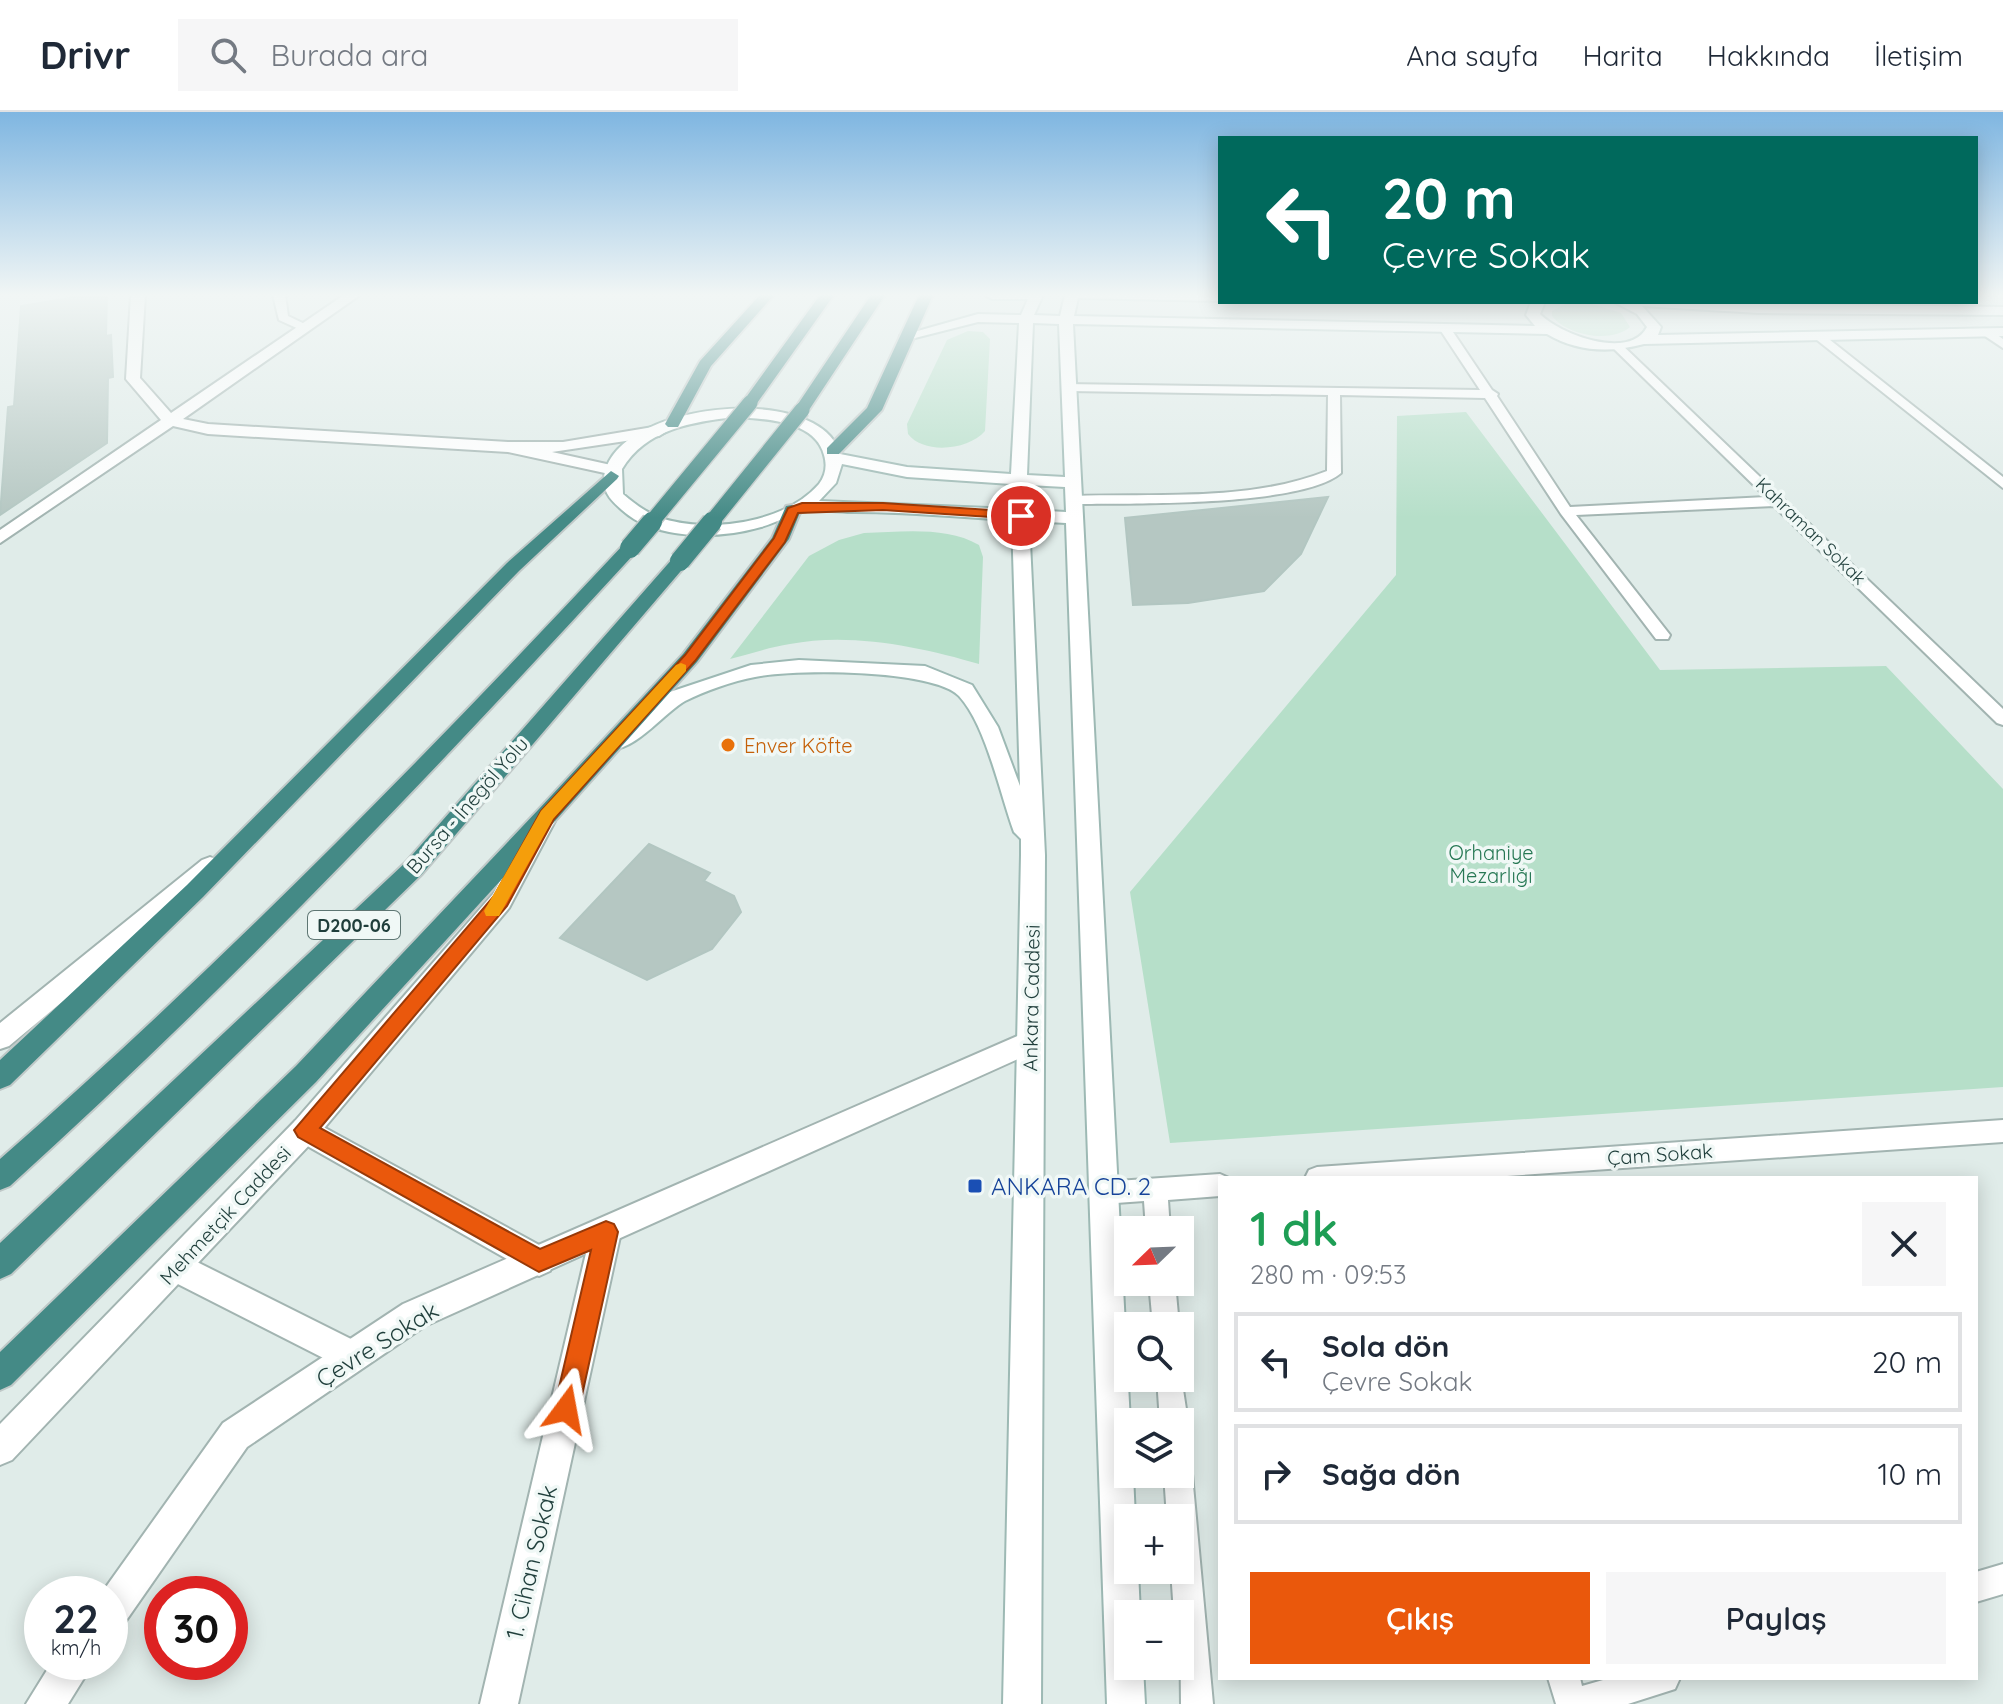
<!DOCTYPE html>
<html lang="tr">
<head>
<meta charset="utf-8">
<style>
  body { margin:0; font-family:Quicksand,sans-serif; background:#f6f6f7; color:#1f2937; height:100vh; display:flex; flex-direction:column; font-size:30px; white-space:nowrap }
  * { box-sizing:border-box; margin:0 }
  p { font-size:26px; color:#747a83 }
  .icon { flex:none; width:44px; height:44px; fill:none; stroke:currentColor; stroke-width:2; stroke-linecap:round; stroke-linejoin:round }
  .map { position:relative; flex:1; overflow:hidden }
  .drawer { position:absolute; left:1218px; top:1064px; width:760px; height:504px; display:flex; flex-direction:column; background:#fff; border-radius:0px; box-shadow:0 4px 20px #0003 }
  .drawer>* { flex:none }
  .hud { position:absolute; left:1218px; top:24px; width:760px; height:168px; border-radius:0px; box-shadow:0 4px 20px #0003; background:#00695c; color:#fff; overflow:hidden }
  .needle { width:52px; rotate:247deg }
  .controls { position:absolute; left:1114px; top:1104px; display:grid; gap:16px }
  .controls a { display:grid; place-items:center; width:80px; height:80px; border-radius:0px; background:#fff; box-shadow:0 4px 20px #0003; font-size:40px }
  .speed { position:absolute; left:24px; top:1464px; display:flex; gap:16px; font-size:40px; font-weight:700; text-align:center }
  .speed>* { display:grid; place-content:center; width:104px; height:104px; border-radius:50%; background:#fff; box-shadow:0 4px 20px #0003; line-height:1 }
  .speed small { font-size:20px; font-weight:400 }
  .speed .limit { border:12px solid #d22; background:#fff; color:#111 }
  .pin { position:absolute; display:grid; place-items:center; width:68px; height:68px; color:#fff; margin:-34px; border:4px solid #fff; border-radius:50%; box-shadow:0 2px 8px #0007 }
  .me { position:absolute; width:88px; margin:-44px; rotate:13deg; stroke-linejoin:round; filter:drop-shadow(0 0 6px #0008) }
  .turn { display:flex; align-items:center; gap:28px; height:168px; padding:0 32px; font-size:36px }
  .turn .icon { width:104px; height:104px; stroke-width:2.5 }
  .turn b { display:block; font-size:56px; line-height:68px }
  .round { display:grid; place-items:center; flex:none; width:84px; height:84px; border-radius:0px; background:#f6f6f7 }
  .overview { display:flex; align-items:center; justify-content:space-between; height:136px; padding:0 32px }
  h1 { font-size:48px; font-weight:600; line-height:60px; color:#1e9e55 }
  .action { display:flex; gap:16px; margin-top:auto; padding:16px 32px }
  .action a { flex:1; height:92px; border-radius:0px; background:#ea580c; color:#fff; font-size:32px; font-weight:600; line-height:92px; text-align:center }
  .action a+a { background:#f6f6f7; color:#1f2937 }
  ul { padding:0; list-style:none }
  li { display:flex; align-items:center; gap:24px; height:100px; margin:0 16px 12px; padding:0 16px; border:4px solid #e0e1e3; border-radius:0px }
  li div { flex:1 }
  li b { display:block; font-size:30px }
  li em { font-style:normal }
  header { display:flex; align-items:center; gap:48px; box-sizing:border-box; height:112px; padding:0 40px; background:#fff; border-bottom:2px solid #e0e1e3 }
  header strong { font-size:38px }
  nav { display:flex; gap:44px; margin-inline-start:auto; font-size:28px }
  .search { width:560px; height:72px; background:#f6f6f7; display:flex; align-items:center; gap:20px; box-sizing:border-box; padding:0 28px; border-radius:0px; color:#747a83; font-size:30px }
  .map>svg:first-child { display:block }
  .green { fill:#b6dfc9 }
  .building { fill:#b5c7c2; stroke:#b2c6c1; stroke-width:2 }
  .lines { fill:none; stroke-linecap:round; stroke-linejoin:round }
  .service-casing { stroke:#a2b4b1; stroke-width:4 }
  .minor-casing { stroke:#a2b4b1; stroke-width:4 }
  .tertiary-casing { stroke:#a2b4b1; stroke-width:4 }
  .secondary-casing { stroke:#9db9b4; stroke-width:4 }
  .trunk-casing { stroke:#c0c9c8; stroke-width:4 }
  .service { fill:#fff; fill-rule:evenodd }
  .minor { fill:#fff; fill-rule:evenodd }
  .tertiary { fill:#fff; fill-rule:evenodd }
  .secondary { fill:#fff; fill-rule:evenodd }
  .trunk { fill:#448a86; fill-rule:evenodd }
  .trunk-bridge-far1-casing { stroke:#c0c9c8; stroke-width:18; stroke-linecap:butt }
  .trunk-bridge-casing { stroke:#c0c9c8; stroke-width:23; stroke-linecap:butt }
  .trunk-bridge-far1 { stroke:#448a86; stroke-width:15 }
  .trunk-bridge { stroke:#448a86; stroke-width:20 }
  .route { fill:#ea580c; stroke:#983908; stroke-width:2 }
  .slow { fill:#f59e0b }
  .food-dot { fill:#e8710a; stroke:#f0f8f6; stroke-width:3 }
  .transit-dot { fill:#1a4fb4; stroke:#f0f8f6; stroke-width:3 }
  .labels { text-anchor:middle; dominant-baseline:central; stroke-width:7; stroke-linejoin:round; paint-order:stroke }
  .far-street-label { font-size:18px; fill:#1f3e3b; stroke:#f0f8f6 }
  .shield { fill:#f0f8f6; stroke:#5e7673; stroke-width:2 }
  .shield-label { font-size:18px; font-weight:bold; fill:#1f3e3b }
  .food-label { font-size:20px; fill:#c56008; stroke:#f0f8f6; text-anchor:start }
  .street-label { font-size:20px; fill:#1f3e3b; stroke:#f0f8f6 }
  .park-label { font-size:20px; fill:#267854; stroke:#f0f8f6 }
  .near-transit-label { font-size:24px; fill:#164399; stroke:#f0f8f6; text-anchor:start }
  .near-street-label { font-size:24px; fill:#1f3e3b; stroke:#f0f8f6 }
</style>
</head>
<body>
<header>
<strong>Drivr</strong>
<div class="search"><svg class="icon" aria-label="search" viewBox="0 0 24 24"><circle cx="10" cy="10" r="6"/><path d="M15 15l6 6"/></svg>Burada ara</div>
<nav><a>Ana sayfa</a><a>Harita</a><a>Hakkında</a><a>İletişim</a></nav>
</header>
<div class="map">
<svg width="2003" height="1592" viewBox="0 0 2003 1592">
  <rect width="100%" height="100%" fill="#e0ece9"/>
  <path class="green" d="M1589 191 1621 201 1630 215C1611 232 1566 223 1552 204V199L1565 192Z
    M968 219 983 220 990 227 985 319C969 338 924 343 908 322L907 312 947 228Z
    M1466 300 1660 558 1886 554 2003 677V975L1170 1031 1130 780 1396 463 1397 304Z
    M864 421C902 420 946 414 979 433L983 445 979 552C922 535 850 520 790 532 770 535 750 542 730 547L809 444 839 428Z"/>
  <path class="building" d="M87 183H107L106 224 111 223 113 265 108 266 107 331 0 403 8 295 14 294 21 194Z
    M1328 385 1301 442 1264 479 1188 491 1133 493 1125 406Z
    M649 732 710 761 704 769 734 784 741 800 712 837 647 868 560 826Z"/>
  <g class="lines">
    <defs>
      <path id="service" d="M273 183H285L288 204 309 214V218H301L279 208Z
        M1445 213 1449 214 1492 278 1498 282 1497 284 1570 395 1766 385 1610 233 1620 231 2003 597V613L1997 611 1774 394 1576 403 1670 523 1668 527H1656L1561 402 1485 286 1340 283 1341 361C1301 395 1131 391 1075 392L1068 388 1075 384C1158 381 1249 390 1327 359L1328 283 1069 279 1063 275 1065 272 1480 278 1439 216Z
        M1982 218H1990L2003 227V236L1982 222Z
        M1812 220H1820L2003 365V376L1812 224Z
        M2003 1008V1030L1477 1066H1305L1309 1058 1317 1055Z
        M1220 1062 1229 1066H1220V1084L1168 1088 1170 1118H1146L1144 1089 1102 1092 1093 1089 1090 1081 1093 1073 1102 1070Z
        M1149 1170H1175L1179 1214H1153Z
        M1180 1258 1188 1310 1180 1321V1310H1160L1157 1266H1180Z
        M1180 1349 1188 1352 1192 1362 1213 1592H1181L1180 1502H1174L1171 1458H1180V1406H1167L1164 1362H1180Z
        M2003 1452V1482L1976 1490V1460Z
        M1548 1566H1580L1582 1574 1610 1566H1680L1675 1577 1628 1592H1556Z"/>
      <path id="minor" d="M131 183H145L140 266 171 301 344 183H360L183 307 208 312 508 330H563L659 314 667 319 659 324 552 340 620 355V361L614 363 508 340 208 322 173 314 0 431V418L161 308 126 267Z
        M305 1005 550 1139 554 1149 550 1159 539 1164 528 1159 295 1027 291 1018 295 1009Z
        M606 1106 616 1110 621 1120 518 1592H480L591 1120 596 1110Z
        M177 1140 363 1233 368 1244 363 1255 352 1260 341 1255 166 1166 162 1155 166 1144Z"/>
      <path id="tertiary" d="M544 701 555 709 509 796 315 1027 12 1348 0 1353V1312L295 1009 493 782 536 703Z
        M210 745 218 748 222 754 218 760 9 934 0 937V911L202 748Z
        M1031 918 1040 921 1044 929 1040 937 425 1214 247 1335 123 1513 110 1518V1482H101L223 1311 403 1192Z
        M52 1550H94L68 1592H26Z"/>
      <path id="secondary" d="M985 183H1043L1034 203 1060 204 1065 183H1220V189L1078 186 1074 204 1535 214 1526 203 1531 190H1545L1540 202C1559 222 1630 249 1647 215L1637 202 1614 190 2003 195V203L1758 201 1642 194 1661 215 1658 223 2003 216V224L1644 232C1611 241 1577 240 1547 222L1073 212 1130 1310 1128 1362H1133L1135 1406H1128V1458H1138L1140 1502H1128V1554H1143L1145 1592H1107L1066 411 1029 409 1045 743 1041 1592H1003L1021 743V727L1014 720C1000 682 986 613 959 584 933 557 792 557 755 565 733 569 705 579 685 589 665 600 632 642 610 636L606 631 670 580 751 553 799 548 925 554 972 573 998 615 1020 674 1012 408C960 405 907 400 855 400 839 400 822 397 807 399 792 401 776 411 761 415 720 427 656 429 622 398 613 390 604 382 604 369 605 291 820 267 840 342L907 355 1011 362 1019 211 978 210 907 228 900 224 978 202 1021 203 1028 187H992ZM1033 211 1059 212 1065 365 1027 363ZM735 305C764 307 815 308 824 343 827 353 826 363 819 372 785 411 711 421 664 407 648 402 636 393 623 382L622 357C646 317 692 310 735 305ZM842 352 907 365 1011 372 1012 397 819 389 836 371ZM1028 373 1065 375 1066 400 1029 398Z"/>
      <path id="trunk" d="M760 183H774L711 254 678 315H668L665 312 700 249Z
        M820 183H834L755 294H745L742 291Z
        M871 183H885L807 301H797L794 298Z
        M919 183H933L882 298 839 342H827V336L867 296Z
        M611 359 619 364 617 367 519 459 203 785 10 973 0 977V948L187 773 507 451Z
        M792 393 801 398 789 427 697 550 555 709 316 970 11 1273 0 1278V1240L296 954 539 697 683 542 772 426 786 394Z
        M630 431 639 436 636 440C435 659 231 874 10 1074L0 1078V1047C220 854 424 646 624 432Z
        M680 444 689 449 686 453 422 762 11 1162 0 1167V1131L406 750 674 445Z"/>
    </defs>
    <use href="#service" class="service-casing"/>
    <use href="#minor" class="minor-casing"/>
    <use href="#tertiary" class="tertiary-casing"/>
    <use href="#secondary" class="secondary-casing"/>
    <use href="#trunk" class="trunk-casing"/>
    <use href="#service" class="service"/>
    <use href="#minor" class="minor"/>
    <use href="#tertiary" class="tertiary"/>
    <use href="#secondary" class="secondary"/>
    <use href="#trunk" class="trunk"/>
    <defs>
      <path id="trunk-bridge-far1" d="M650 412 750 291
        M710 412 802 298"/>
      <path id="trunk-bridge" d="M630 436 652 410
        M680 449 712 410"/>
    </defs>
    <use href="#trunk-bridge-far1" class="trunk-bridge-far1-casing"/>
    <use href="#trunk-bridge" class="trunk-bridge-casing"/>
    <use href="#trunk-bridge-far1" class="trunk-bridge-far1"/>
    <use href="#trunk-bridge" class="trunk-bridge"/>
  </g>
  <linearGradient id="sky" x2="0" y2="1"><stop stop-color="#7fb6e1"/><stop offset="0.45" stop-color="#f1f6f5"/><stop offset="1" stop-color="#f1f6f5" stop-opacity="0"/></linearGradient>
  <rect width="2003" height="406" fill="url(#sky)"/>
  <path class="route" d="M802 391H883L1021 400 1027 404 1021 407 883 398 798 401 785 430 695 549 554 707 507 794 320 1016 540 1137 606 1109 614 1112 618 1120 579 1297 575 1306 566 1309 557 1306 554 1297 591 1138 539 1160 298 1025 294 1018 494 784 541 699 685 543 774 426 788 396Z"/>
  <path class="slow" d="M681 551 686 553V559L553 707 499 804H486L484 799 541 699 676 553Z"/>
  <circle class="food-dot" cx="728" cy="633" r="8"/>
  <rect class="transit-dot" x="967" y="1066" width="16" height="16" rx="4"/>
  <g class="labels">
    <g class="far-street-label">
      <text transform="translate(1811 419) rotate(44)">Kahraman Sokak</text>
    </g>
    <rect class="shield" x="308" y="799" width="92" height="28" rx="6"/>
    <g class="shield-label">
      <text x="354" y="813">D200-06</text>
    </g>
    <g class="food-label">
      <text x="744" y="633">Enver Köfte</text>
    </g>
    <g class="street-label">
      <text transform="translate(467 693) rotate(-49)">Bursa - İnegöl Yolu</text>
      <text transform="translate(1031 886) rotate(-89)">Ankara Caddesi</text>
      <text transform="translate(1660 1042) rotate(-4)">Çam Sokak</text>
      <text transform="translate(225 1103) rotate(-47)">Mehmetçik Caddesi</text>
    </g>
    <g class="park-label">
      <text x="1491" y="740">Orhaniye<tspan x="1491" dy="23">Mezarlığı</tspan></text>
    </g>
    <g class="near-transit-label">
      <text x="991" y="1074">ANKARA CD. 2</text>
    </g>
    <g class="near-street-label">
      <text transform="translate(377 1232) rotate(-32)">Çevre Sokak</text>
      <text transform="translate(531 1450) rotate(-77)">1. Cihan Sokak</text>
    </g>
  </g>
</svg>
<div class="controls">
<a><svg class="needle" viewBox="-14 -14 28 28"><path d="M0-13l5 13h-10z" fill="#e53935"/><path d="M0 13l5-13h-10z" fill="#747a83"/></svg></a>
<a><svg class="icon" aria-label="search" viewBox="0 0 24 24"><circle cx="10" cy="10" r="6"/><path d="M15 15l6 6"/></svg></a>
<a><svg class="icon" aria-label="layers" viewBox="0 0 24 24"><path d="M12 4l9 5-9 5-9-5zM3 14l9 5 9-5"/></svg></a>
<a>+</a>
<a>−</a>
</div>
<div class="speed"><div>22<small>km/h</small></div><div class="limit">30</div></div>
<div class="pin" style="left:1021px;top:404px;background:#d93025"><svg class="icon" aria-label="arrive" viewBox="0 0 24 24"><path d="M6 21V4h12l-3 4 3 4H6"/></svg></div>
<svg class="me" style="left:566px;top:1297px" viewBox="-20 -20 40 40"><path d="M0-17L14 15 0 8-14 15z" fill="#ea580c" stroke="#fff" stroke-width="4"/></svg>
<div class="hud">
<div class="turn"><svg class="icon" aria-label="left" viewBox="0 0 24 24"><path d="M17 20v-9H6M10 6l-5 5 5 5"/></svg><div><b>20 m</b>Çevre Sokak</div></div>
</div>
<section class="drawer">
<div class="overview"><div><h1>1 dk</h1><p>280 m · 09:53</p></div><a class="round"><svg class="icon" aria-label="close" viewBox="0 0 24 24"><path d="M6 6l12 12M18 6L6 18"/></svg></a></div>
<ul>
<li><svg class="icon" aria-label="left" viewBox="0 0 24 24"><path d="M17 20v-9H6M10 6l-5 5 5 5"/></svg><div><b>Sola dön</b><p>Çevre Sokak</p></div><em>20 m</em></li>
<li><svg class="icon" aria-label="right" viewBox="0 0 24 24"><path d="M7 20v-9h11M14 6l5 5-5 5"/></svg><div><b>Sağa dön</b></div><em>10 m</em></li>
</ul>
<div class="action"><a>Çıkış</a><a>Paylaş</a></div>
</section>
</div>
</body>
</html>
